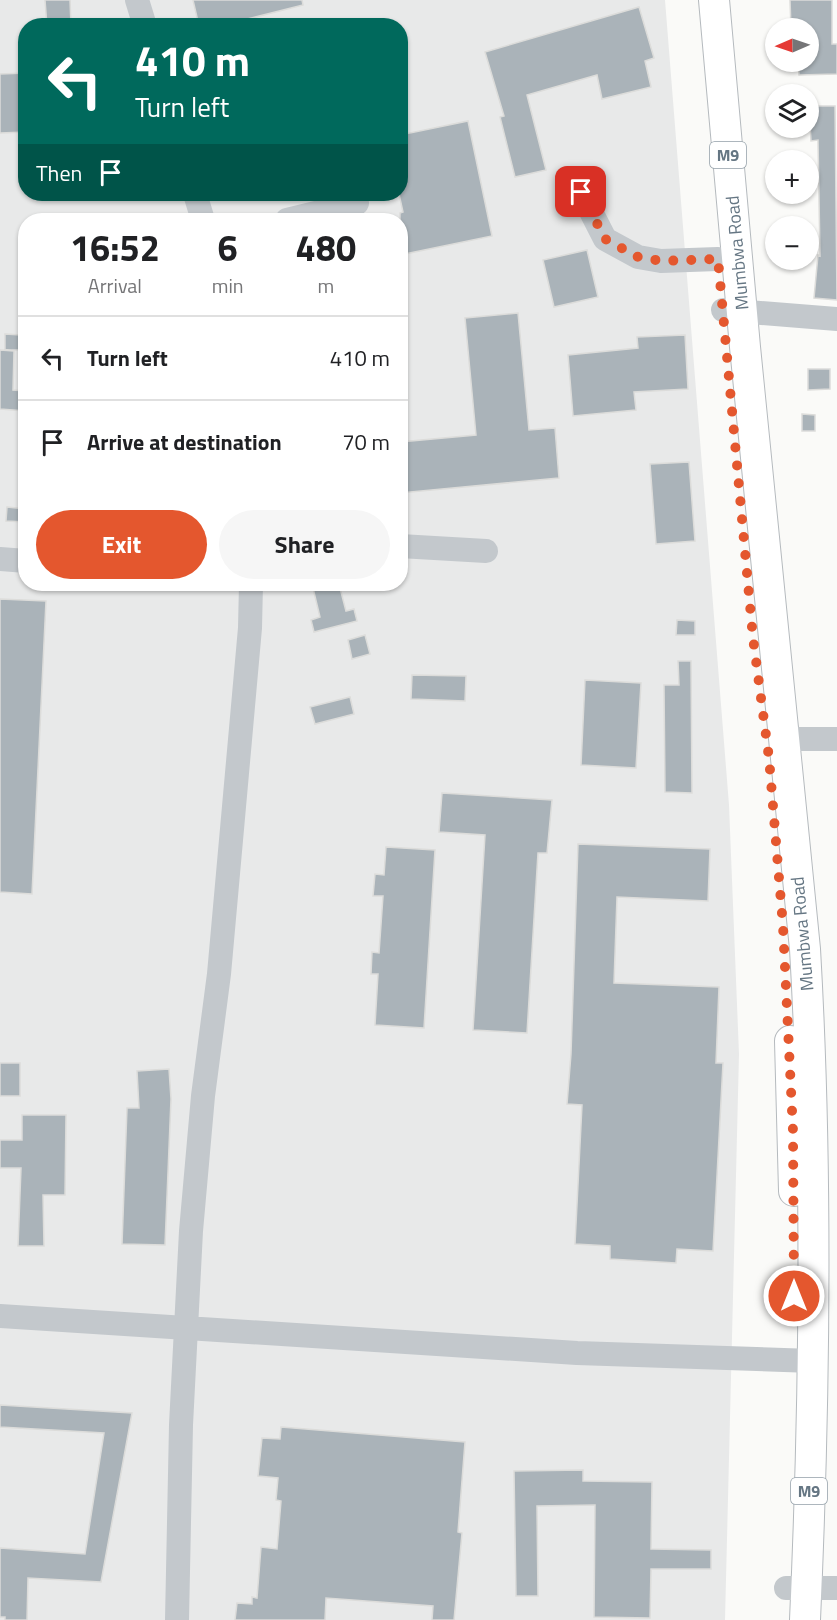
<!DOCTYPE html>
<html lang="en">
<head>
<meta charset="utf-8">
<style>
  body { margin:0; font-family:"Titillium Web",sans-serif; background:#f6f6f6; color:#202124; height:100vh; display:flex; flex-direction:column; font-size:22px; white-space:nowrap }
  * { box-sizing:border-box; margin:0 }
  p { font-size:20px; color:#757577 }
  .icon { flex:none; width:33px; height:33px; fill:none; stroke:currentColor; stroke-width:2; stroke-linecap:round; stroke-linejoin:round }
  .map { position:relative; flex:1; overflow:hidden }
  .details { position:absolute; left:18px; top:213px; width:390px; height:378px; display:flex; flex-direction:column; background:#fff; border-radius:24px; box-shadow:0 2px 4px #0004 }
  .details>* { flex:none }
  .banner { position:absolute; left:18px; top:18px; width:390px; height:183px; border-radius:24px; box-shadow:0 2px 4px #0004; background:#00695c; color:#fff; overflow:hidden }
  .needle { width:39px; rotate:268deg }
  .controls { position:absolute; left:765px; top:18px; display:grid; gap:12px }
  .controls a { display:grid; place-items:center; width:54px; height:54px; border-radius:50%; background:#fff; box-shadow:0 2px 4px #0004; font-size:30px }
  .pin { position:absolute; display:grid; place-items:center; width:51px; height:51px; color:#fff; margin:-26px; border-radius:12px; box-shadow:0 3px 9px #0006 }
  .me { position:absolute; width:66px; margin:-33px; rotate:0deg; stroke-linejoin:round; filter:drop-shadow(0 0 4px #0008) }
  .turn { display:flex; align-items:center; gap:21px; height:126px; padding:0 18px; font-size:27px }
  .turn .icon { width:78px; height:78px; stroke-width:2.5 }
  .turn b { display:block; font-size:42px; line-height:51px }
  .then { display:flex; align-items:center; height:57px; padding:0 18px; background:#0003; gap:12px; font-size:22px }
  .eta { display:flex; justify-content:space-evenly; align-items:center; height:102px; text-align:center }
  .eta b { font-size:36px; font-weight:700; line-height:42px }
  .cta { display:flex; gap:12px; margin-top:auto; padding:12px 18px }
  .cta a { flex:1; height:69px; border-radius:36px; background:#e4572e; color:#fff; font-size:24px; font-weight:700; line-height:69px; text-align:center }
  .cta a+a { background:#f6f6f6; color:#202124 }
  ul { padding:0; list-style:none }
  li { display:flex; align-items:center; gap:18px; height:84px; padding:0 18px; border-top:2px solid #e0e0e0 }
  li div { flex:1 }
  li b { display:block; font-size:22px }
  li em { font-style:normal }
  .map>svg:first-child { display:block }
  .built { fill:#e8e9e9; fill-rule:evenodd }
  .building { fill:#aab3b9; stroke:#dcdcda; stroke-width:1.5 }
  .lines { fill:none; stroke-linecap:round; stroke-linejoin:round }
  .major-casing { stroke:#b5babe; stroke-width:32 }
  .minor { stroke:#c3c8cc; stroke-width:24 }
  .major { stroke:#fff; stroke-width:30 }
  .route { stroke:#e4572e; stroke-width:10; stroke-dasharray:0 18 }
  .labels { text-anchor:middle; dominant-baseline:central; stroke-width:6; stroke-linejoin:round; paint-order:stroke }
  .shield { fill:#fff; stroke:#939fa8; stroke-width:1.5 }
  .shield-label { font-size:16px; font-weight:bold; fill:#657683 }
  .street-label { font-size:18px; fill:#657683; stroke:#fff }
</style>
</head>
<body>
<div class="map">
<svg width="837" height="1620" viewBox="0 0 837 1620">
  <rect width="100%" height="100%" fill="#fafaf8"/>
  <path class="built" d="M0 0H665L729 805 739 1054 725 1620H0ZM26 26H400V194H26ZM26 220H400V584H26Z"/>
  <path class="building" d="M45 0H70L71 26H47Z
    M193 0H302L303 5 220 26H199Z
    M790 0H832V44H837V74L799 75 798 62H808V28H791Z
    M639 7 654 58 645 61 651 87 602 99 597 75 527 95 546 170 515 177 500 117 504 116 485 52Z
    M26 73V132L0 133V74Z
    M809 106H835L837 300 814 298 818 255 820 256 818 140 811 141Z
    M468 121 492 236 400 255V213L403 212 399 194 400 135Z
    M587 250 598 297 554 307 543 260Z
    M518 313 529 430 555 428 559 478 400 493V442L476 435 465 318Z
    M5 334 21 335V350H5Z
    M685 335 688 389 634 392 636 410 573 416 568 355 638 348 637 337Z
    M0 350 14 351 13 390 26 391V411L0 409Z
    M808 369H830V389L808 390Z
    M802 414 815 415V431H802Z
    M689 462 695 541 656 544 650 464Z
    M7 507 26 509V522L6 521Z
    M312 584H339L346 611 354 609 357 621 314 632 311 620 320 617Z
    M0 599 46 601 32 894 0 892Z
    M677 620 695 621V635H676Z
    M365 635 370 654 352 659 348 640Z
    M678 661H691L692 793 665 792 664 685H679Z
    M412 675 466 676 465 701 411 699Z
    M585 680 641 683 636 768 581 765Z
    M350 697 354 714 315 724 310 707Z
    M442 793 552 800 547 853H538L527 1033 473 1030 485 835 439 832Z
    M578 844 710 849 708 901 617 897 614 983 719 987 716 1063H723L713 1251 677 1249 676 1263 610 1259V1246L575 1244 582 1105 567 1104 571 1054Z
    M386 847 435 850 424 1028 375 1025 378 974H371L372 952 379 953 383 896H373L375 874 384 875Z
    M0 1063H20V1096H0Z
    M169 1069 171 1099 165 1245 122 1244 127 1108H139L137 1071Z
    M22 1115H66L65 1195H43L44 1246H18L21 1168H0V1140H22Z
    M0 1405 132 1413 101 1582 28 1578 27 1620H5V1617H0V1548L85 1554 104 1433 0 1427Z
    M281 1427 465 1442 458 1532 462 1533 454 1620H432L433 1606 326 1598 325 1620H235L237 1603 252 1604V1597L257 1598 261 1547 277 1549 281 1501 276 1500 278 1478 258 1476 262 1438 280 1439Z
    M583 1470V1481L652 1482 651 1549 711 1550V1569H651L650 1618 594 1617 595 1505 537 1506 538 1596H516L514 1471Z"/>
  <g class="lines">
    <defs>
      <path id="major" d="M714 0 745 347 805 949C818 1172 815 1396 805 1620
        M790 1041 794 1191"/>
    </defs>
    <use href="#major" class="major-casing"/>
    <path class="minor" d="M137 0 145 26
      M581 192 605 239 638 257 661 261 718 259
      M195 194 203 220
      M287 220 357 203
      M723 310 837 319
      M400 546 486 551
      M0 559 26 561
      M784 739H837
      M0 1316 577 1353 813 1361
      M786 1588H837
      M177 1620 181 1425 191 1231 203 1096 219 974 250 628 251 584"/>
    <use href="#major" class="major"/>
  </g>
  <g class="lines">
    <path class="route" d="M581 192 605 239 638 257 662 261 718 259 753 638 769 758 783 926 793 1131 794 1296"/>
  </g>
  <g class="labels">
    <g class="shield">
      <rect x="710" y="142" width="36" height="26" rx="4.5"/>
      <rect x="791" y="1478" width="36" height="26" rx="4.5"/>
    </g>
    <g class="shield-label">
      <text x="728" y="155">M9</text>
      <text x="809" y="1491">M9</text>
    </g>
    <g class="street-label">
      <text transform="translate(737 253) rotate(-95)">Mumbwa Road</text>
      <text transform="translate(802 934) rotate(-95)">Mumbwa Road</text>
    </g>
  </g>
</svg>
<div class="controls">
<a><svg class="needle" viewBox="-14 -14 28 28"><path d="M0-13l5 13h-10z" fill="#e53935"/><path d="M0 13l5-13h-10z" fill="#757577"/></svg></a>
<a><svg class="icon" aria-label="layers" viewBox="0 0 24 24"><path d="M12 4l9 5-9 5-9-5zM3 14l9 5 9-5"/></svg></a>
<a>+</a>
<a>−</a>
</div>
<div class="pin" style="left:581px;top:192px;background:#d93025"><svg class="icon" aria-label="arrive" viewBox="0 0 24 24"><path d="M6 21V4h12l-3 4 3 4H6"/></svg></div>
<svg class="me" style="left:794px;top:1296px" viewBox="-20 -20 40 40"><circle r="17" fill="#e4572e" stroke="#fff" stroke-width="3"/><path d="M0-11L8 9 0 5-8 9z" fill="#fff"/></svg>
<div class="banner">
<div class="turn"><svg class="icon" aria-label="left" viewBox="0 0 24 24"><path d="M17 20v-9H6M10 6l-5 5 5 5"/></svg><div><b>410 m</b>Turn left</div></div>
<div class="then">Then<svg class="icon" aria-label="arrive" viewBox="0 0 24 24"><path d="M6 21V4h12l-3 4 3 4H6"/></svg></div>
</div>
<section class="details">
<div class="eta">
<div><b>16:52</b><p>Arrival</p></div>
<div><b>6</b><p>min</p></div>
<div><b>480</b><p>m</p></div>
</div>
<ul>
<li><svg class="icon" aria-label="left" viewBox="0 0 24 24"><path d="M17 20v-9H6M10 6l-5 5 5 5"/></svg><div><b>Turn left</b></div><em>410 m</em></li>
<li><svg class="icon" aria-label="arrive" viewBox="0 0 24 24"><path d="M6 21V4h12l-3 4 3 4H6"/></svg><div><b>Arrive at destination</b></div><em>70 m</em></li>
</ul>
<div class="cta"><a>Exit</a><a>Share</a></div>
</section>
</div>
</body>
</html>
